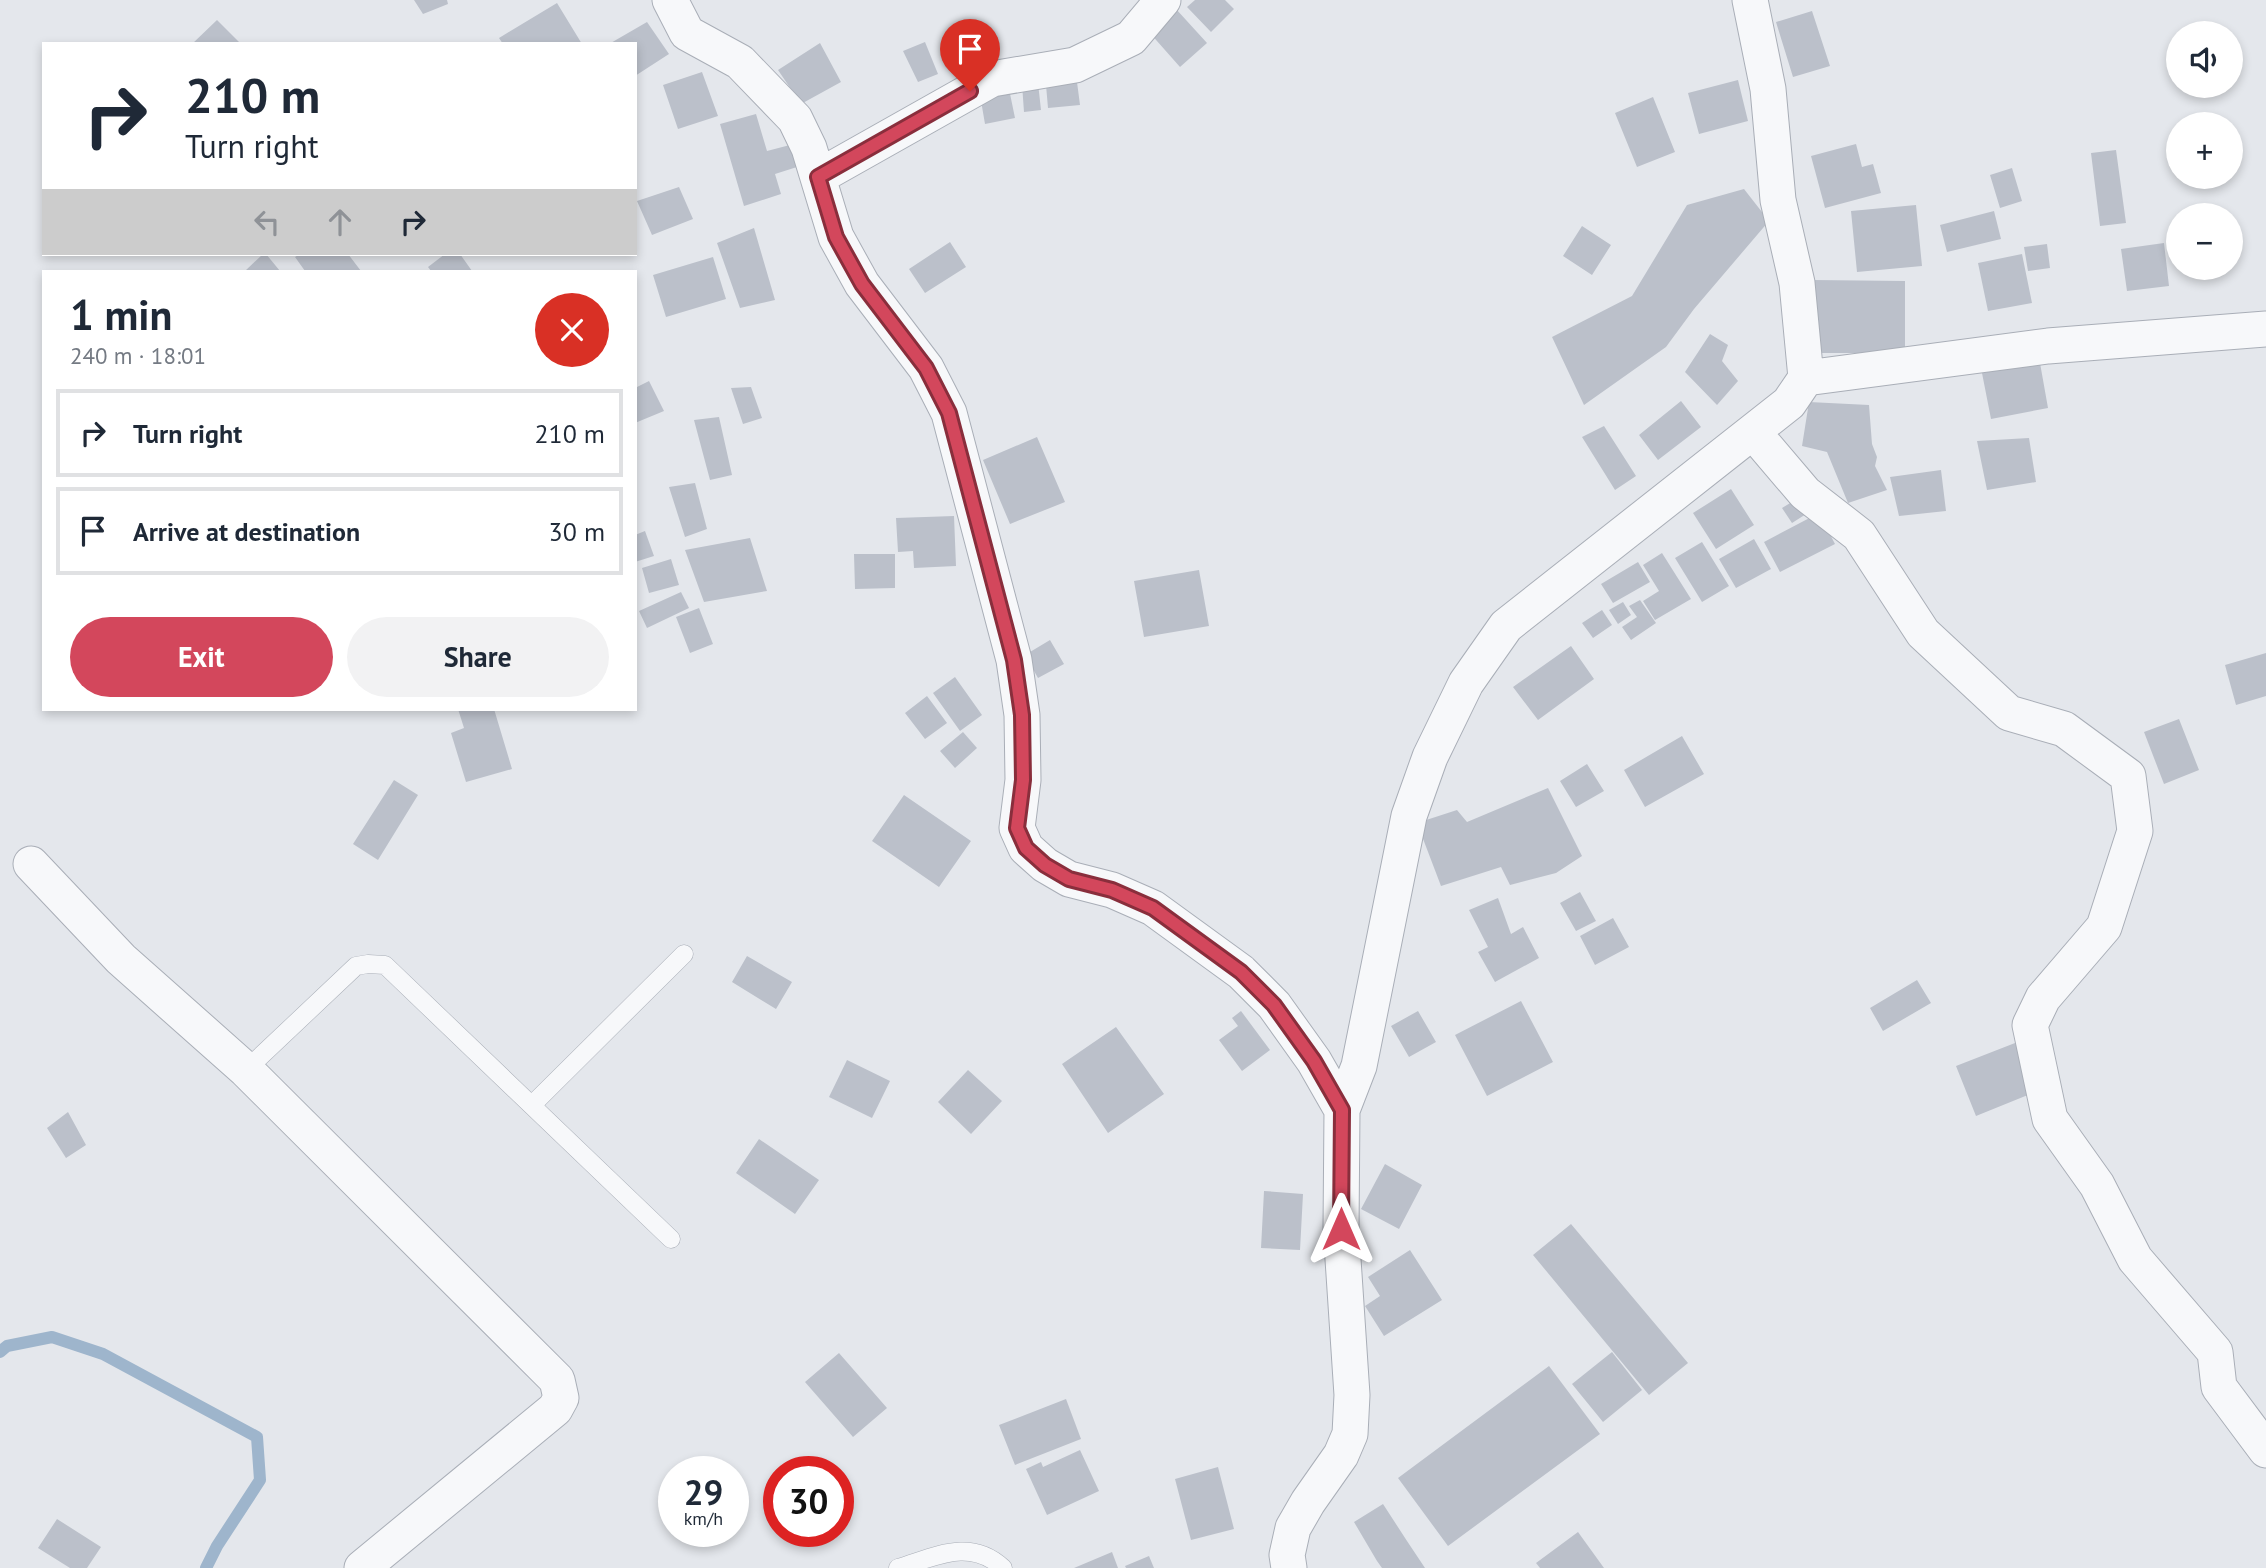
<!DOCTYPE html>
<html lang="en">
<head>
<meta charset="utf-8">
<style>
  body { margin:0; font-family:"PT Sans",sans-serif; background:#f2f2f3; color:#1f2937; height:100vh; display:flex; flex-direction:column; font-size:26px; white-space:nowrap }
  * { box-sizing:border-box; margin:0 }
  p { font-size:23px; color:#747a83 }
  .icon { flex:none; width:38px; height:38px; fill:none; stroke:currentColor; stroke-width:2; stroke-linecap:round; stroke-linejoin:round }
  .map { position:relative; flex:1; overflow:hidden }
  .panel { position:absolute; left:42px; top:270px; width:595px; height:441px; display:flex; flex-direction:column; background:#fff; border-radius:0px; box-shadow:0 4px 10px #0003 }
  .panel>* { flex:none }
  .guide { position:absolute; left:42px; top:42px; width:595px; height:214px; border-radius:0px; box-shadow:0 4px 10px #0003; background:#fff; color:#1f2937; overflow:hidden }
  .tools { position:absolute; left:2166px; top:21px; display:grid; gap:14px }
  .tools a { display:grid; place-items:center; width:77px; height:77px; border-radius:50%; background:#fff; box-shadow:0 4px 10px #0003; font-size:35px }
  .speed { position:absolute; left:658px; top:1456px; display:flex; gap:14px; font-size:35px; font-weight:700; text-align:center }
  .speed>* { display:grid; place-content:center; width:91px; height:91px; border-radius:50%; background:#fff; box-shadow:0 4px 10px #0003; line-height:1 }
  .speed small { font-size:18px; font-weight:400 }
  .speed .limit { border:10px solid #d22; background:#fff; color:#111 }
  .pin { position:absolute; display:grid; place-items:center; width:60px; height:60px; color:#fff; margin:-72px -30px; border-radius:50% 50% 50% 0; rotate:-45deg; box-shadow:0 0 7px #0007 }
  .pin .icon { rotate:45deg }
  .me { position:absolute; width:77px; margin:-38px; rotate:0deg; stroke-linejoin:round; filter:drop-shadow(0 0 5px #0008) }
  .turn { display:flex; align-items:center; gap:24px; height:147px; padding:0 28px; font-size:32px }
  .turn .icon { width:91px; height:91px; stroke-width:2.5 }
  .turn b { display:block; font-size:49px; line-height:60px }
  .lanes { display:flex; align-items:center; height:66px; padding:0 28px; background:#0003; justify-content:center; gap:35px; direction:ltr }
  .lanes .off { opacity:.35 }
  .round { display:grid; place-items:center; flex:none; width:74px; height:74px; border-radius:37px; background:#f2f2f3 }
  .summary { display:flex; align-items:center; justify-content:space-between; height:119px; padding:0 28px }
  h1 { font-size:42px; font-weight:700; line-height:52px }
  .cta { display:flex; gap:14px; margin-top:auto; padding:14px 28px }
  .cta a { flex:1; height:80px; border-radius:42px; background:#d3475c; color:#fff; font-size:28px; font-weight:700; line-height:80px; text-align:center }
  .cta a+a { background:#f2f2f3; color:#1f2937 }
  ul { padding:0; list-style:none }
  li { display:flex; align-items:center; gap:21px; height:88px; margin:0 14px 10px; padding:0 14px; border:4px solid #e0e1e3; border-radius:0px }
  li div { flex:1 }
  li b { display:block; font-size:26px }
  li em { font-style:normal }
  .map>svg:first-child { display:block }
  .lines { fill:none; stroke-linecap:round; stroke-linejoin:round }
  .stream { stroke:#9eb5cc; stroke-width:12 }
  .building { fill:#bbc0ca }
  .lane-casing { stroke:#a9aeb7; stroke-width:19 }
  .street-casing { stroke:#a9aeb7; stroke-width:37 }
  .lane { stroke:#f7f8fa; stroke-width:18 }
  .street { stroke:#f7f8fa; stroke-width:35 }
  .route-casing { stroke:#892e3c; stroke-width:18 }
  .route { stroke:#d3475c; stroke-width:12 }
</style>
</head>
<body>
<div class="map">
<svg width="2266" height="1568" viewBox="0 0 2266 1568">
  <rect width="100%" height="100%" fill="#e4e7ec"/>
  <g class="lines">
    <path class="stream" d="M0 1352 7 1346 52 1337 103 1354 257 1437 260 1480 217 1546 206 1568"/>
  </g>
  <path class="building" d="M414 0H447L448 4 423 14Z
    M1195 0H1225L1234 9 1211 32 1187 7Z
    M557 3 582 44H503L499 38Z
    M1176 9 1207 43 1180 67 1149 32Z
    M1812 11 1830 66 1793 77 1776 22Z
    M217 20 241 44H192Z
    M647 22 669 54 635 76V44H609Z
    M925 42 938 74 918 82 903 51Z
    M820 43 841 82 801 104 778 70Z
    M702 72 718 116 678 129 663 85Z
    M1738 80 1748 121 1699 134 1688 93Z
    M1077 82 1080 105 1048 108 1046 85Z
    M1038 83 1041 110 1024 112 1022 84Z
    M1008 84 1015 118 985 124 979 89Z
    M1653 97 1675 152 1637 167 1615 113Z
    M756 114 767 151 790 145 797 167 775 174 781 194 744 206 720 124Z
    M1856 144 1862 167 1873 164 1881 193 1825 208 1811 156Z
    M2116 150 2126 223 2100 226 2091 153Z
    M2012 168 2022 201 2000 208 1990 175Z
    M679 187 693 219 652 235 637 201Z
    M1744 189 1769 221 1694 309 1666 347 1584 405 1552 337 1632 296 1687 205Z
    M1916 205 1922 266 1857 272 1851 211Z
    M1994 211 2001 239 1947 252 1940 225Z
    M1582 226 1611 245 1592 275 1563 256Z
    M754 228 775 300 740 308 717 243Z
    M2179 233V252L2171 253 2169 234Z
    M950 242 966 267 925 293 909 269Z
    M2164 243 2169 286 2127 291 2121 249Z
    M2047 244 2050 268 2028 271 2024 247Z
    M263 254H266L280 271H245Z
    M300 254H348L361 271H305L295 257Z
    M445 254H460L472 271H431L428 267Z
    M2022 254 2032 303 1988 311 1978 263Z
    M713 257 726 299 666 317 653 275Z
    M1813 280 1905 281V353H1813Z
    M1710 334 1728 345 1722 361 1738 381 1717 405 1685 372Z
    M2040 363 2048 408 1991 419 1982 373Z
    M649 381 664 411 635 423V388Z
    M751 387 762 418 743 424 731 388Z
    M1681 401 1701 427 1658 460 1639 435Z
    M1809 402 1869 405 1872 444 1877 457 1875 466 1887 490 1848 503 1827 452 1802 446Z
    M719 417 732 475 710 480 694 420Z
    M1604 426 1636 476 1615 490 1582 437Z
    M1037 437 1065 502 1010 524 983 460Z
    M2029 438 2036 482 1987 490 1977 441Z
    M1941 470 1946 511 1899 516 1890 477Z
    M695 483 707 529 685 537 669 487Z
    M1731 489 1754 525 1716 549 1693 513Z
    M1805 494 1814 509 1792 523 1782 508Z
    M1819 513 1835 544 1780 572 1764 542Z
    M954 516 956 566 914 568 913 551 898 552 896 518Z
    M645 531 654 556 635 562V535Z
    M750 538 767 591 704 602 685 550Z
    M1754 539 1771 569 1736 588 1719 559Z
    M1702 542 1729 586 1702 602 1675 558Z
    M1662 553 1691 599 1655 620 1643 601 1659 591 1643 565Z
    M854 554H895V588L855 589Z
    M671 559 679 585 649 593 642 568Z
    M1638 562 1650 582 1613 603 1601 584Z
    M1199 570 1209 626 1144 637 1134 581Z
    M681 592 689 608 647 628 639 611Z
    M1640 600 1656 623 1631 640 1622 627 1637 617 1629 606Z
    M1623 602 1631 615 1618 624 1609 610Z
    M699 608 713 644 690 653 676 617Z
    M1602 610 1612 625 1593 638 1582 623Z
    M1050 640 1064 664 1038 678 1025 655Z
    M1571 646 1594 679 1538 720 1513 687Z
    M2266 653V696L2236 705 2225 665Z
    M955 677 982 715 960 731 933 693Z
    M927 696 947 723 925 739 905 713Z
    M458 709H494L512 769 466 782 451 733 464 728Z
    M2179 719 2199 770 2164 784 2144 732Z
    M963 732 977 748 955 768 940 751Z
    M1682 736 1704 774 1645 807 1624 770Z
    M1587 764 1604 791 1576 807 1560 781Z
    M394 780 418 795 378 860 353 844Z
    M1548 788 1582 856 1556 873 1510 885 1501 867 1441 886 1417 823 1457 810 1467 822Z
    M904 795 971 841 939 887 872 841Z
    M1580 892 1596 921 1576 931 1560 903Z
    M1498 898 1511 934 1523 927 1539 958 1495 982 1478 952 1488 947 1469 910Z
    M1613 918 1629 947 1595 965 1580 936Z
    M747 956 792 982 776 1009 732 982Z
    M1917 980 1931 1003 1883 1031 1870 1008Z
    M1521 1001 1553 1062 1487 1096 1455 1035Z
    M1241 1011 1270 1050 1242 1071 1219 1040 1238 1026 1232 1018Z
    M1418 1011 1436 1042 1409 1057 1391 1026Z
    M1116 1027 1164 1094 1108 1133 1062 1064Z
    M2015 1043 2035 1092 1976 1116 1956 1066Z
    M847 1060 890 1081 872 1118 829 1097Z
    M968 1070 1002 1101 971 1134 938 1102Z
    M68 1112 86 1145 66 1158 47 1128Z
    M759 1139 819 1180 795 1214 736 1173Z
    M1385 1164 1422 1185 1399 1229 1361 1209Z
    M1264 1191 1303 1194 1300 1250 1261 1248Z
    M1571 1224 1688 1363 1649 1395 1533 1255Z
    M1410 1250 1442 1300 1384 1336 1365 1306 1380 1296 1368 1277Z
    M1612 1352 1642 1390 1603 1422 1572 1384Z
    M839 1353 887 1408 853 1437 805 1382Z
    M1549 1366 1600 1434 1448 1546 1398 1478Z
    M1066 1399 1081 1439 1015 1465 999 1425Z
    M1080 1450 1099 1491 1047 1515 1026 1469 1041 1462 1043 1467Z
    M1218 1467 1234 1529 1191 1540 1175 1479Z
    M1383 1504 1407 1541 1425 1568H1382L1377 1561 1354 1522Z
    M57 1519 101 1547 87 1568H70L38 1548Z
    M1578 1532 1604 1568H1540L1536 1563Z
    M1112 1552 1118 1568H1074Z
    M1149 1556 1154 1568H1126L1125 1566Z"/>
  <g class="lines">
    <defs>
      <path id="lane" d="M246 1070 356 966 368 964 385 965 671 1239
        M532 1105 684 954
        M898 1568C935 1557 970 1537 1003 1568"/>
      <path id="street" d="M670 0 687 33 740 62 795 119 809 148 836 237 862 284 926 368 949 413 1014 660 1022 715 1023 780 1017 828 1026 848 1045 865 1069 879 1112 890 1153 908 1241 972 1274 1005 1314 1061 1342 1110 1341 1229 1352 1395 1350 1434 1341 1455 1308 1502 1293 1528 1287 1555 1289 1568
        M818 177 992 79 1075 65 1131 38 1163 0
        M1806 378 2048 346 2266 329
        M1753 432 1805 493 1859 535 1923 633 2009 713 2064 729 2128 776 2135 831 2104 927 2043 998 2030 1025 2050 1119 2097 1185 2135 1259 2215 1352 2219 1387 2266 1450
        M31 864 121 959 246 1070 557 1380 561 1398 555 1409 362 1568
        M1342 1110 1359 1066 1409 816 1430 757 1466 683 1506 626 1789 403 1806 378 1797 283 1778 200 1768 89 1750 0"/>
    </defs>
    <use href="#lane" class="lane-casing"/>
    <use href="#street" class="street-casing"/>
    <use href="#lane" class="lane"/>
    <use href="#street" class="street"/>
  </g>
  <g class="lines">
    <defs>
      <path id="route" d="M970 91 818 177 836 237 862 284 926 368 949 413 1014 660 1022 715 1023 780 1017 828 1026 848 1045 865 1069 879 1112 890 1153 908 1241 972 1274 1005 1314 1061 1342 1110 1341 1229"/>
    </defs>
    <use href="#route" class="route-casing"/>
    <use href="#route" class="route"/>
  </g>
</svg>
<div class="tools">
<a><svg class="icon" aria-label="sound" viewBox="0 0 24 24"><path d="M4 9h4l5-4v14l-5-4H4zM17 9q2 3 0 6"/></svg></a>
<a>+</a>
<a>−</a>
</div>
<div class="speed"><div>29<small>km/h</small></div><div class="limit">30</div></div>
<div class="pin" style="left:970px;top:91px;background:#d93025"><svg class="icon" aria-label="arrive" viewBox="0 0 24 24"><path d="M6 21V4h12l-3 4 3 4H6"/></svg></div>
<svg class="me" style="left:1341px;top:1229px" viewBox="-20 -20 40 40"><path d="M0-17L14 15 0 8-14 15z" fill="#d3475c" stroke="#fff" stroke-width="4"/></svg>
<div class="guide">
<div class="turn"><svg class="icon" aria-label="right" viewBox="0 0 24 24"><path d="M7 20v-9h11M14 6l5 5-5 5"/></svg><div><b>210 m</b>Turn right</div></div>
<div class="lanes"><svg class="icon off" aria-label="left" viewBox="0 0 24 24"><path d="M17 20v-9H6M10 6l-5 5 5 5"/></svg><svg class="icon off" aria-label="ahead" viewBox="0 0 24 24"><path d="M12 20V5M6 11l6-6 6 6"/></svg><svg class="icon" aria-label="right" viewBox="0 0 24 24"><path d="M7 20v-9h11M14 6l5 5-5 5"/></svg></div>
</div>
<section class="panel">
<div class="summary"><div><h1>1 min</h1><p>240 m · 18:01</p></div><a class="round" style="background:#d93025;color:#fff"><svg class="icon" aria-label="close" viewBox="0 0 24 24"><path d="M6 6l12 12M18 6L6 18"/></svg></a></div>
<ul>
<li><svg class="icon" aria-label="right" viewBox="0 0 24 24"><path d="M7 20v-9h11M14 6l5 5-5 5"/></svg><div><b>Turn right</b></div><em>210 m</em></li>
<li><svg class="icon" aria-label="arrive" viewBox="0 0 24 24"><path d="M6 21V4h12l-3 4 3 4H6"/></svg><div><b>Arrive at destination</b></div><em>30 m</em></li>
</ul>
<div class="cta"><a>Exit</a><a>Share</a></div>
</section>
</div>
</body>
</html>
